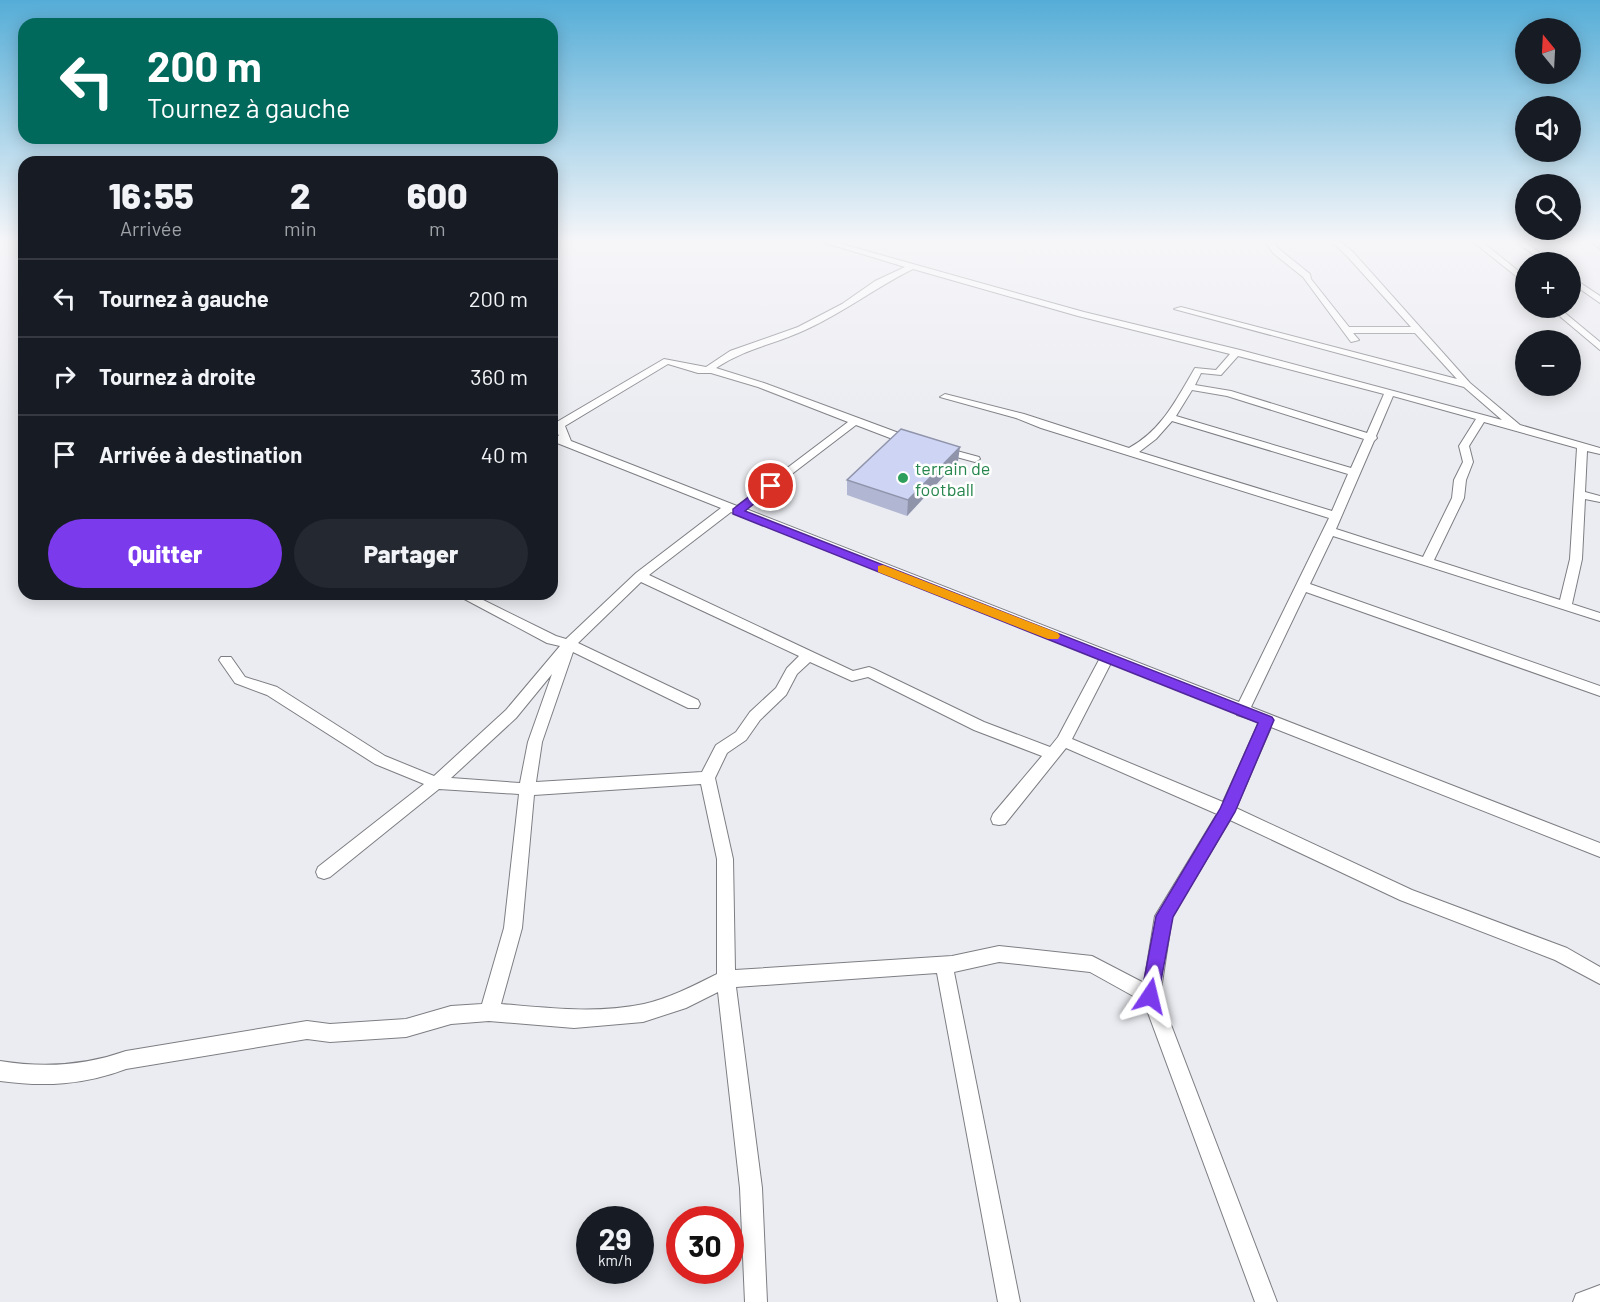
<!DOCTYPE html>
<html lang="fr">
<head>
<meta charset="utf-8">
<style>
  body { margin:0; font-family:Barlow,sans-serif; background:#242831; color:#f1f3f6; height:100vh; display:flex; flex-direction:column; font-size:22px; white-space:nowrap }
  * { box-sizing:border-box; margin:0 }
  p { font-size:20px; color:#9ea1a6 }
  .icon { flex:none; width:33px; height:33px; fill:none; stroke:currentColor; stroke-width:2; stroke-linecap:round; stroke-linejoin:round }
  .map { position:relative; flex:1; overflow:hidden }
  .drawer { position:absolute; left:18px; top:156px; width:540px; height:444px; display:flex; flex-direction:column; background:#171b24; border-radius:18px; box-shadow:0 3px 15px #0003 }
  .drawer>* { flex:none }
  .guide { position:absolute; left:18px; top:18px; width:540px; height:126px; border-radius:18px; box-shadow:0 3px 15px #0003; background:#00695c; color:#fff; overflow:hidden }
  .needle { width:39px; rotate:342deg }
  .controls { position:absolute; left:1515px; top:18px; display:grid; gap:12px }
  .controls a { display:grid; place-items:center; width:66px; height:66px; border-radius:50%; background:#171b24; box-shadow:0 3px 15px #0003; font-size:30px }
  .speed { position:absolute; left:576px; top:1206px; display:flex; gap:12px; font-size:30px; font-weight:700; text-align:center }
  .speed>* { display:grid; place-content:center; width:78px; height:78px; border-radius:50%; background:#171b24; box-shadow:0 3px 15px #0003; line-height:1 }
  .speed small { font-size:15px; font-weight:400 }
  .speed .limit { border:9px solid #d22; background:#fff; color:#111 }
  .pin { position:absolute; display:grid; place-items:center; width:51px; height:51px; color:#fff; margin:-26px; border:3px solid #fff; border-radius:50%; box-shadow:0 2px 6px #0007 }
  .me { position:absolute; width:66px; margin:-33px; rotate:10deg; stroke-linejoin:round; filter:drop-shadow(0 0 4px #0008) }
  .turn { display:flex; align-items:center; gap:21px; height:126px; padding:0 30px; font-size:27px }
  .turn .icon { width:78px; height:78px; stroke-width:2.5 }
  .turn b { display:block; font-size:42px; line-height:51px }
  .eta { display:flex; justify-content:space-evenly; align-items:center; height:102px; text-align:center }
  .eta b { font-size:36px; font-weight:800; line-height:42px }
  .cta { display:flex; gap:12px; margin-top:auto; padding:12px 30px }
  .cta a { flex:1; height:69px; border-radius:36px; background:#7c3aed; color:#fff; font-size:24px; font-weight:800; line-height:69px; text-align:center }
  .cta a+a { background:#242831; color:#f1f3f6 }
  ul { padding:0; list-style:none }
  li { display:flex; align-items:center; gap:18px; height:78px; padding:0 30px; border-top:2px solid #363941 }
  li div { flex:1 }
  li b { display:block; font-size:22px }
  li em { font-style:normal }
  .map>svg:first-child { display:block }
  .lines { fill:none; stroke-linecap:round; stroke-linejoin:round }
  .street-casing { stroke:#7d7e83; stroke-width:2 }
  .street { fill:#fff; fill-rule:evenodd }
  .wall { fill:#b1b6d2 }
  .shaded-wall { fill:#9094ab }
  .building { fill:#ced4f4; stroke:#9094ab; stroke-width:1.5 }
  .route { fill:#7c3aed; stroke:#51269a; stroke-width:1.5 }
  .slow { fill:#f59e0b }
  .leisure-dot { fill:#2e9e5b; stroke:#fff; stroke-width:2 }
  .labels { text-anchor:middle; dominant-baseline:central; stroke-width:5; stroke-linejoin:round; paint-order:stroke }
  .leisure-label { font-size:18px; fill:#27864d; stroke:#fff; text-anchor:start }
</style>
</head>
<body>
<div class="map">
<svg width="1600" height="1302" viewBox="0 0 1600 1302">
  <rect width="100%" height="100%" fill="#ebecf1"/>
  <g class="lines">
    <defs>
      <path id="street" d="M819 241H831L1084 312 1240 350 1502 420 1464 387 1174 309 1181 307 1457 379 1415 333H1353L1359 340 1351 342 1303 277 1273 253 1265 241H1273L1279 249 1310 274 1311 279 1349 327H1411L1347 256 1331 241H1339L1353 252 1470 383 1520 425 1600 448V454L1587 451 1585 492 1600 496V502L1585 499 1582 559 1572 604 1600 613V621L1333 536 1310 584 1600 686V696L1306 592 1251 707 1600 843V857L1271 727 1236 808 1412 890 1567 948 1600 967V984L1555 960 1400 900 1230 820 1172 917 1160 996 1277 1302H1255L1144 1002 1090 972 999 962 954 972 1020 1302H998L937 973 736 987 762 1188 767 1302H745L740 1188 718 992 686 1008 643 1022 574 1028 489 1021 451 1024 406 1037 330 1042 307 1039 126 1069C84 1085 44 1087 0 1081V1061C44 1068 84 1066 126 1051L307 1021 330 1024 406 1019 451 1006 482 1004 504 928 519 794 439 789 330 877 324 879 318 877 316 872 318 867 424 784 375 764 267 695 235 683 219 660 221 657H231L245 677 277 687 385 756 434 776 506 710 560 646 547 643 455 594H471L556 636 566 639 636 573 721 508 552 441V434L559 436 554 425 555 423 664 359 706 367 730 351 798 327 842 304 875 281 905 267ZM913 269 1078 316 1230 354 1216 370 1195 368C1176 400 1162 430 1129 448L1024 414 945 394 940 397 1016 418 1041 428 1329 518 1239 702 746 509 856 425 890 438 910 442 915 439 764 383 716 368C746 348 773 345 805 330 843 313 876 287 913 269ZM1238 356 1384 394 1367 433 1231 391 1195 385 1201 373 1221 375ZM668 364 698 373H711L758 387 848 422 737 506 571 441 565 426ZM1192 390 1227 396 1364 439 1351 468 1176 416ZM1393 396 1476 419 1459 446 1463 462 1454 480 1452 498 1423 557 1336 529 1374 441 1377 438 1376 436ZM1172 421 1348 474 1332 511 1139 452 1156 439ZM1484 422 1577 448 1570 559 1560 600 1434 560 1464 498 1466 480 1473 462 1469 446ZM731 512 1100 658 1058 737 1050 747 984 722 874 669 869 667 853 671 649 575ZM641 582 799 656 787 668 776 688 750 712 736 732 716 745 702 772 536 782 542 742 573 652 688 708H698L700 704 698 700 578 643ZM810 662 852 681 868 677 974 730 1042 756 993 814 991 819 993 824 999 825 1005 824 1066 748 1217 814 1155 916 1144 983 1092 956 999 946 952 956 735 970 733 859 715 778 727 753 746 740 760 720 786 695 797 674ZM1111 663 1236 712 1237 715 1259 722 1223 802 1072 739ZM552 674 528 742 520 783 451 778 516 718ZM701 784 717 859V974C693 986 670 998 644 1004 597 1014 548 1008 501 1004L522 928 534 795Z
        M1472 241H1481L1526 277V284Z
        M1515 241H1524L1552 262H1544Z
        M1590 241H1598L1600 249Z
        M1570 276 1600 296V303L1570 282Z
        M1550 308H1559L1600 342V350Z
        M942 447 979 457 980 459 975 462 938 452 937 450Z
        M1600 1285V1302H1573L1576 1294Z"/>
    </defs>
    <use href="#street" class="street-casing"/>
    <use href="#street" class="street"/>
  </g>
  <path class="wall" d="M958 461 907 516 847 495V480Z"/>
  <path class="shaded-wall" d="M960 447 958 461 907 516 908 500Z"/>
  <path class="building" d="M901 429 960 447 908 500 847 480Z"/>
  <linearGradient id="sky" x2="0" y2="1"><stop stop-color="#55add7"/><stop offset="0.57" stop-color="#f6f6f9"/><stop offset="1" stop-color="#f6f6f9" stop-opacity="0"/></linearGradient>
  <rect width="1600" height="423" fill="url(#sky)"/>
  <path class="route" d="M767 483 776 486 745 511 1272 717 1274 720 1235 812 1173 917 1157 1002 1150 1004 1144 1002 1141 996 1156 916 1220 809 1258 723 733 514V509Z"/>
  <path class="slow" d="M883 565 1058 633 1060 636 1058 639H1048L878 572V566Z"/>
  <circle class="leisure-dot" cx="903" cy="478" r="6"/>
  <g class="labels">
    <g class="leisure-label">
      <text x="915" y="468">terrain de<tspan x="915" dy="21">football</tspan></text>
    </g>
  </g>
</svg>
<div class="controls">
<a><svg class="needle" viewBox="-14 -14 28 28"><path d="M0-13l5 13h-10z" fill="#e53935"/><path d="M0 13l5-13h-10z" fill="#9ea1a6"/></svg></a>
<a><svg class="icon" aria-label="sound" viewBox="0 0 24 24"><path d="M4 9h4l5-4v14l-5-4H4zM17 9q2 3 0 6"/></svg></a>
<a><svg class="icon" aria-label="search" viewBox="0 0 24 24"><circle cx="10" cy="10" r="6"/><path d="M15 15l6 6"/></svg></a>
<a>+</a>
<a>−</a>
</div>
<div class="speed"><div>29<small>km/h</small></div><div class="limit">30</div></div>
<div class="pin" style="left:771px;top:486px;background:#d93025"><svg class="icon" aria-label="arrive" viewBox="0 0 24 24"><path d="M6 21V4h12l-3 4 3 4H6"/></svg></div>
<svg class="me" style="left:1150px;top:996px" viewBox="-20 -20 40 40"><path d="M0-17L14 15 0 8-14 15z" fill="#7c3aed" stroke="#fff" stroke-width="4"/></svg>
<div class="guide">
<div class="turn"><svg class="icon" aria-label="left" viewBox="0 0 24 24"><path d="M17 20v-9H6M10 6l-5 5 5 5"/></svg><div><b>200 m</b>Tournez à gauche</div></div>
</div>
<section class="drawer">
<div class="eta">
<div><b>16:55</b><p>Arrivée</p></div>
<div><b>2</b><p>min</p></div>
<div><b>600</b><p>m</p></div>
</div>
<ul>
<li><svg class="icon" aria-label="left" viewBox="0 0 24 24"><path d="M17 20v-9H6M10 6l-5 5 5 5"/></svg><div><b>Tournez à gauche</b></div><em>200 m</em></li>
<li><svg class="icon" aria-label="right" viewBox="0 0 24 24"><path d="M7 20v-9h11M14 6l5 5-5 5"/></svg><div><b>Tournez à droite</b></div><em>360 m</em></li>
<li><svg class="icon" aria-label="arrive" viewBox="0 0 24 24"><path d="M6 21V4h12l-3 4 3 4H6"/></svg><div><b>Arrivée à destination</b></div><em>40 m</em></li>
</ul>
<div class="cta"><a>Quitter</a><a>Partager</a></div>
</section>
</div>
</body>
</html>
